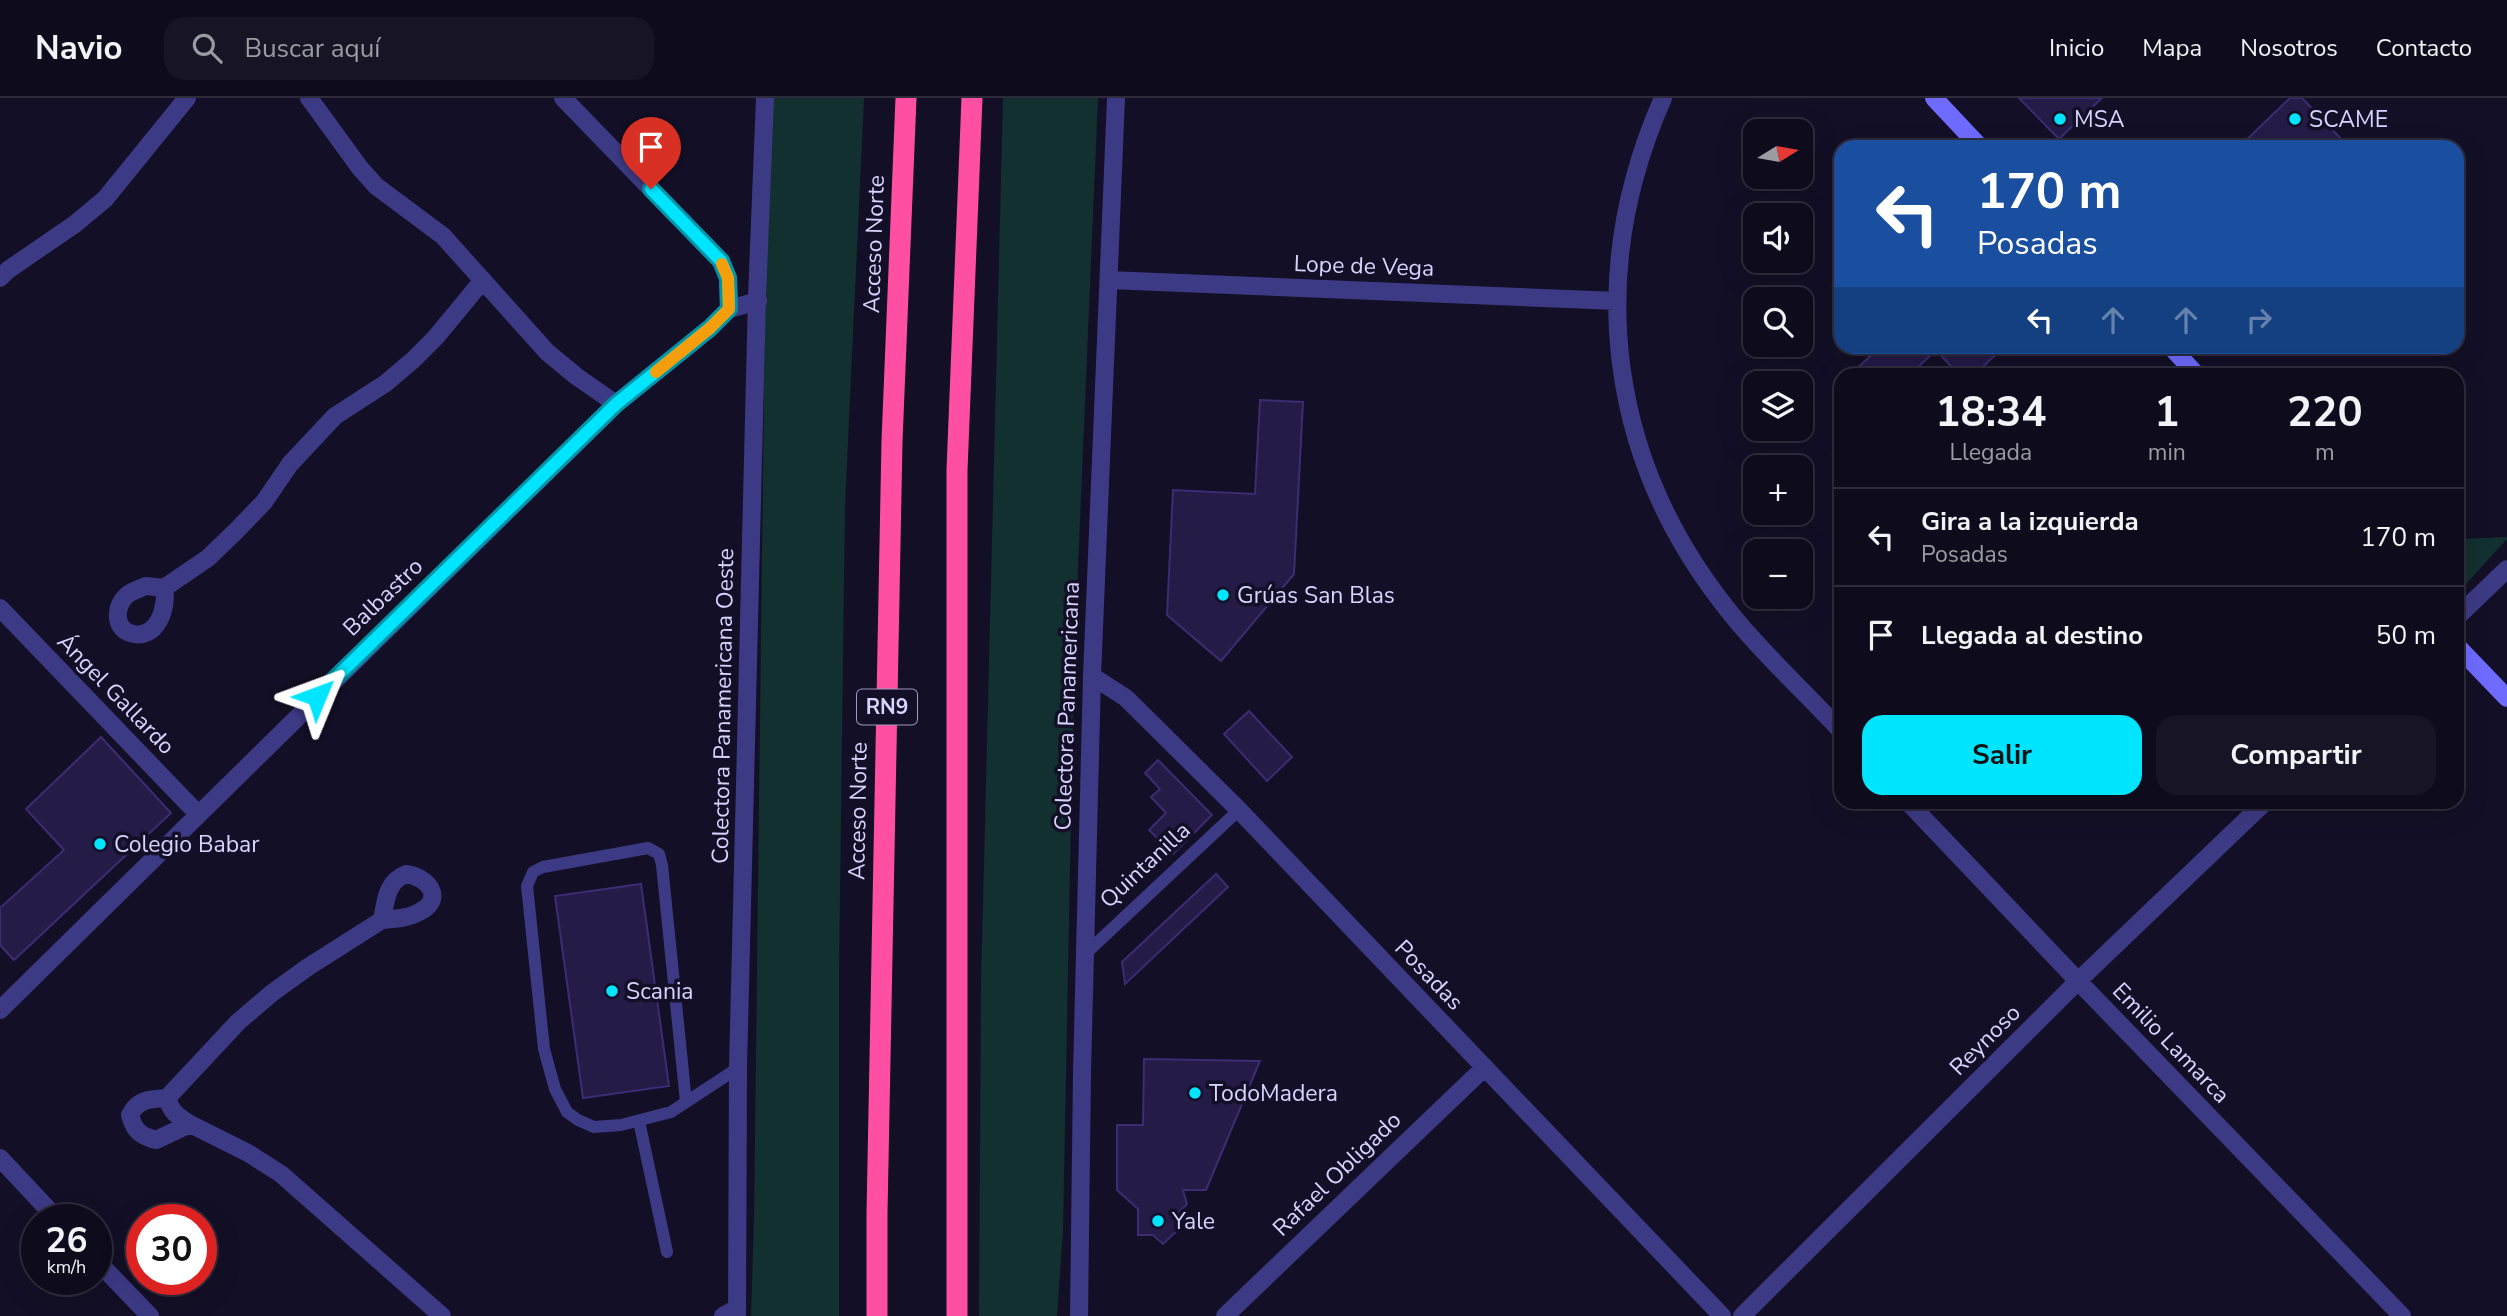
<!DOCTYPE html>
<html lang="es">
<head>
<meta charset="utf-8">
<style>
  body { margin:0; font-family:"Nunito Sans",sans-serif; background:#171425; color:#f1f3f6; height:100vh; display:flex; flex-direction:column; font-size:26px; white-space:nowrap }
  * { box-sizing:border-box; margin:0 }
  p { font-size:23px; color:#9b9ba3 }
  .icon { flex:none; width:38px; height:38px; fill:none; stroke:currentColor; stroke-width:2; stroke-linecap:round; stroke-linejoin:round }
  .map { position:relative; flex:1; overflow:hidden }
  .panel { position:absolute; left:1834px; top:270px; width:630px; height:441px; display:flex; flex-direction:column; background:#0e0b1c; border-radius:21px; box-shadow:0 7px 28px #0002,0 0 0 2px #2e2b3b }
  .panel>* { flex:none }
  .hud { position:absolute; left:1834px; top:42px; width:630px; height:214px; border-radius:21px; box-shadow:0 7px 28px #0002,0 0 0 2px #2e2b3b; background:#1a4fa0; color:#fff; overflow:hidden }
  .needle { width:46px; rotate:79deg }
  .fabs { position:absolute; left:1743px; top:21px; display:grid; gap:14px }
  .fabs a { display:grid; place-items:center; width:70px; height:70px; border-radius:14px; background:#0e0b1c; box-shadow:0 7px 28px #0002,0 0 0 2px #2e2b3b; font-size:35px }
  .speed { position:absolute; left:21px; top:1106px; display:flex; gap:14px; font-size:35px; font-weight:700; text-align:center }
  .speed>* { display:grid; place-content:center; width:91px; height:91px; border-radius:50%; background:#0e0b1c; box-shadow:0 7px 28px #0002,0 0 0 2px #2e2b3b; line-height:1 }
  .speed small { font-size:18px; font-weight:400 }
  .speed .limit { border:10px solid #d22; background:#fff; color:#111 }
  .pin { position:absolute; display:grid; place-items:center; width:60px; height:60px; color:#fff; margin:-72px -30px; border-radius:50% 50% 50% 0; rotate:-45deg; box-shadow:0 0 7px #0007 }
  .pin .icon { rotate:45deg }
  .me { position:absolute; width:77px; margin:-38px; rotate:46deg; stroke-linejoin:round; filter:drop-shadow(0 0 5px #0008) }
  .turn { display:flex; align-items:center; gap:24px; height:147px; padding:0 28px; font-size:32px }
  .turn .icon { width:91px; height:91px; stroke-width:2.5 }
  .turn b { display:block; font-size:49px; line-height:60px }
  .lanes { display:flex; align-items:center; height:66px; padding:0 28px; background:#0003; justify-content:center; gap:35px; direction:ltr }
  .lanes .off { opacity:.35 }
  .eta { display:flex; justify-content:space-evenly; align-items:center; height:119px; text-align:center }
  .eta b { font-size:42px; font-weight:700; line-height:49px }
  .button { display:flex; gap:14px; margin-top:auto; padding:14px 28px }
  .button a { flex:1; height:80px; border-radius:21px; background:#00e5ff; color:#111; font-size:28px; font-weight:700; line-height:80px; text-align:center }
  .button a+a { background:#171425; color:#f1f3f6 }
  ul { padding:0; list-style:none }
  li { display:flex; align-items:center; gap:21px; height:98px; padding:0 28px; border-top:2px solid #2e2b3b }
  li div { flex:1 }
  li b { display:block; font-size:26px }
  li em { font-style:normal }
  header { display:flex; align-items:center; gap:42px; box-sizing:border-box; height:98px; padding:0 35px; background:#0e0b1c; border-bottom:2px solid #2e2b3b }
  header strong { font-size:33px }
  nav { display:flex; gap:38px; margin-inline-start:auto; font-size:24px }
  .search { width:490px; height:63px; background:#171425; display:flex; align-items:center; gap:18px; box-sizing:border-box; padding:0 24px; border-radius:21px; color:#9b9ba3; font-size:26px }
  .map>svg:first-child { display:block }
  .green { fill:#12302f }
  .building { fill:#241b47; stroke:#3b2d73; stroke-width:2 }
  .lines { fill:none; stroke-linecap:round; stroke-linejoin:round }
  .service { stroke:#3d3a85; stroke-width:12 }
  .minor { stroke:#3d3a85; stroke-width:18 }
  .tertiary { stroke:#3d3a85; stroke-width:18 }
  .secondary { stroke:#6f6bff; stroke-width:18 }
  .motorway { stroke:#ff4fa3; stroke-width:21 }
  .route-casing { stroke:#0095a6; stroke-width:18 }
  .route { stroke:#00e5ff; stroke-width:12 }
  .slow { stroke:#f59e0b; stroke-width:12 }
  .poi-dot { fill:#00e5ff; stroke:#130f26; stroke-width:2.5 }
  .labels { text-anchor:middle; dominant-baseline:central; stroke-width:7; stroke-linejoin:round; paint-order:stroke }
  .shield { fill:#130f26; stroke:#9e99be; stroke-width:2 }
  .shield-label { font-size:21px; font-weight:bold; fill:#d9d4ff }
  .poi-label { font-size:23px; fill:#d9d4ff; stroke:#130f26; text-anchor:start }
  .street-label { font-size:23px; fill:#d9d4ff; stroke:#130f26 }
</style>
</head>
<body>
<header>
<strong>Navio</strong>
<div class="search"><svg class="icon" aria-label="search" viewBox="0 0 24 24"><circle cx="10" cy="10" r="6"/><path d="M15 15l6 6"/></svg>Buscar aquí</div>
<nav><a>Inicio</a><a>Mapa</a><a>Nosotros</a><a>Contacto</a></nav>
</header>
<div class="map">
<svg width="2507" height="1218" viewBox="0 0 2507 1218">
  <rect width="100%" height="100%" fill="#130f26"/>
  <path class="green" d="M771 0H864L845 408 839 875V1218H751L754 1121 766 122Z
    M1003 0H1098L1074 563 1063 1133 1057 1218H979L981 885Z
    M2507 439V441L2466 486 2457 492V441Z"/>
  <path class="building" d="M2019 0H2102L2059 41Z
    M2290 0H2302L2349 49H2239Z
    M1881 248H2005L1975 276H1958L1936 252 1911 276H1851Z
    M1260 302 1303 304 1294 476 1221 563 1167 517 1173 392 1255 396Z
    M1249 613 1292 659 1267 683 1224 636Z
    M101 639 171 715 14 862 0 847V810L64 752 26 711Z
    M1158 662 1212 717 1173 756 1149 732 1166 715 1151 699 1160 691 1145 675Z
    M1216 776 1228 789 1125 886 1122 864Z
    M641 786 669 988 583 1000 555 798Z
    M1144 961 1260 963 1206 1092H1183L1187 1106 1177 1116 1180 1130 1163 1146 1153 1137H1138V1111L1117 1092V1027H1143Z"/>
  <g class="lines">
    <path class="service" d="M1084 857 1239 712
      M686 1004 662 767 659 756 648 750 543 769 533 774 527 788 544 951 555 991 567 1014 578 1022 594 1029 621 1027 671 1014 738 970
      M639 1023 667 1154"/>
    <path class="minor" d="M309 0 360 70 376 88 443 138 547 254 576 278 616 306
      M563 0 721 163 728 180 729 211
      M1663 0C1584 179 1608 365 1732 517 1765 558 1805 594 1841 633
      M0 180 8 172 75 126 105 101 187 0
      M1109 182 1617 203
      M146 488 164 490C168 509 157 544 130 535 114 530 115 509 126 498 131 493 139 491 146 488Z
      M164 490 208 460 238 431 264 404 290 366 335 318 386 285 413 262 436 239 483 182
      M0 510 197 715
      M2457 519 2507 471
      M1092 578 1126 600 1239 712 1722 1218
      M1908 704 2078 883 2402 1218
      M406 776C429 779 444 801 421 813 410 820 395 821 382 822 386 803 386 784 406 776Z
      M0 912 616 306 710 230 729 211 758 203
      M167 1000C150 1001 138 1001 130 1017 134 1033 141 1038 156 1042L190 1026 248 1055 281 1076 442 1218
      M190 1026C178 1019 171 1014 167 1000L238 924 272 895 308 869 382 822
      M0 1060 58 1122
      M96 1162 150 1218
      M723 1218 737 1210
      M1225 1218 1484 970
      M1742 1218 2078 883 2265 704"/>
    <path class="tertiary" d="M737 1218 738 970 757 199 765 0
      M1079 1218 1082 974 1092 578 1116 0"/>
    <path class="secondary" d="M1934 0 1980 49
      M2170 248 2196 276
      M2457 548 2507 600"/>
    <path class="motorway" d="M877 1218V1115L892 343 906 0
      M957 1218V372L972 0"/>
  </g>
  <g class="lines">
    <defs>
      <path id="route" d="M317 598 616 306 710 230 729 211 728 180 721 163 651 91"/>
    </defs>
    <use href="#route" class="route-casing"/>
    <use href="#route" class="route"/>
    <path class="slow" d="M656 274 710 230 729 211 728 180 722 166"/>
  </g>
  <g class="poi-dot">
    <circle cx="2060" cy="21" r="7"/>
    <circle cx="2295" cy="21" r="7"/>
    <circle cx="1223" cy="497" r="7"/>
    <circle cx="100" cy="746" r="7"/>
    <circle cx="612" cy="893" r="7"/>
    <circle cx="1195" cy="995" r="7"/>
    <circle cx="1158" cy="1123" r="7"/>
  </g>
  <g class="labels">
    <rect class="shield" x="857" y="591.5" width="60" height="35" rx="5"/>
    <g class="shield-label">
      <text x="887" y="609">RN9</text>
    </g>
    <g class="poi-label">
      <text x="2074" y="21">MSA</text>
      <text x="2309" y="21">SCAME</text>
      <text x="1237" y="497">Grúas San Blas</text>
      <text x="114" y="746">Colegio Babar</text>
      <text x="626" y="893">Scania</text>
      <text x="1209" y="995">TodoMadera</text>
      <text x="1172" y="1123">Yale</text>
    </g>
    <g class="street-label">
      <text transform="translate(874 146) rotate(-88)">Acceso Norte</text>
      <text transform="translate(1364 168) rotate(2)">Lope de Vega</text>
      <text transform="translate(383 499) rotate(-44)">Balbastro</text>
      <text transform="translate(116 596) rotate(46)">Ángel Gallardo</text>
      <text transform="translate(723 608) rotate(-89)">Colectora Panamericana Oeste</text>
      <text transform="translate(1067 608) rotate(-88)">Colectora Panamericana</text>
      <text transform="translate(858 713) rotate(-89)">Acceso Norte</text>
      <text transform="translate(1145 767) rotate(-43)">Quintanilla</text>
      <text transform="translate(1429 877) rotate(46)">Posadas</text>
      <text transform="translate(1985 942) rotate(-45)">Reynoso</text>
      <text transform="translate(2171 945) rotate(46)">Emilio Lamarca</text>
      <text transform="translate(1337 1076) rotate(-44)">Rafael Obligado</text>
    </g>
  </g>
</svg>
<div class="fabs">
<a><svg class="needle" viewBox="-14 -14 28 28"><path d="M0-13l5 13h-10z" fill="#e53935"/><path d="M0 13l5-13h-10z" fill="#9b9ba3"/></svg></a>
<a><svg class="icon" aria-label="sound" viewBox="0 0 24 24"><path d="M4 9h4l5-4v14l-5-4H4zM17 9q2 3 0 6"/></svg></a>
<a><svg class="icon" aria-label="search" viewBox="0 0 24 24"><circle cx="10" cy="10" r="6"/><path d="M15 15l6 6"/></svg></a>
<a><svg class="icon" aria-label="layers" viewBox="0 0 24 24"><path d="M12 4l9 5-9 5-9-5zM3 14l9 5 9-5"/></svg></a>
<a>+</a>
<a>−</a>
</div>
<div class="speed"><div>26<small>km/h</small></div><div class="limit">30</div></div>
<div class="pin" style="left:651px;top:91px;background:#d93025"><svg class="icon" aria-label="arrive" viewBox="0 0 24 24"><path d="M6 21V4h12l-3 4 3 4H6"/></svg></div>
<svg class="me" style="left:317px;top:598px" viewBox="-20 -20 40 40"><path d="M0-17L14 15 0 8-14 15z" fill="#00e5ff" stroke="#fff" stroke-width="4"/></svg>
<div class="hud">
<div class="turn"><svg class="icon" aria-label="left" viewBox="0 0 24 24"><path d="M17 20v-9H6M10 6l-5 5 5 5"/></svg><div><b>170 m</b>Posadas</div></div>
<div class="lanes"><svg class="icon" aria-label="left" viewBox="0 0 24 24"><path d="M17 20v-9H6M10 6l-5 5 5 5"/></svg><svg class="icon off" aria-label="ahead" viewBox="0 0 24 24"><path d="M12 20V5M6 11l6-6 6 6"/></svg><svg class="icon off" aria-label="ahead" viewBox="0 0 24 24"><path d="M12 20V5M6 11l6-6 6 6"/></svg><svg class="icon off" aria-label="right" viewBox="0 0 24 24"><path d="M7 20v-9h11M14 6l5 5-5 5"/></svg></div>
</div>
<section class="panel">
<div class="eta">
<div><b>18:34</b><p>Llegada</p></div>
<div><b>1</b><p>min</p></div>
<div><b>220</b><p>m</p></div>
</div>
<ul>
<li><svg class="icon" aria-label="left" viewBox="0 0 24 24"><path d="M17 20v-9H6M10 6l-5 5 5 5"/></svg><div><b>Gira a la izquierda</b><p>Posadas</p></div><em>170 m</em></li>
<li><svg class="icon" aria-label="arrive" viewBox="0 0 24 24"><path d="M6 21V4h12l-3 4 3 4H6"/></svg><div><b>Llegada al destino</b></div><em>50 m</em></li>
</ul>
<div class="button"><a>Salir</a><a>Compartir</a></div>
</section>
</div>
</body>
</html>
